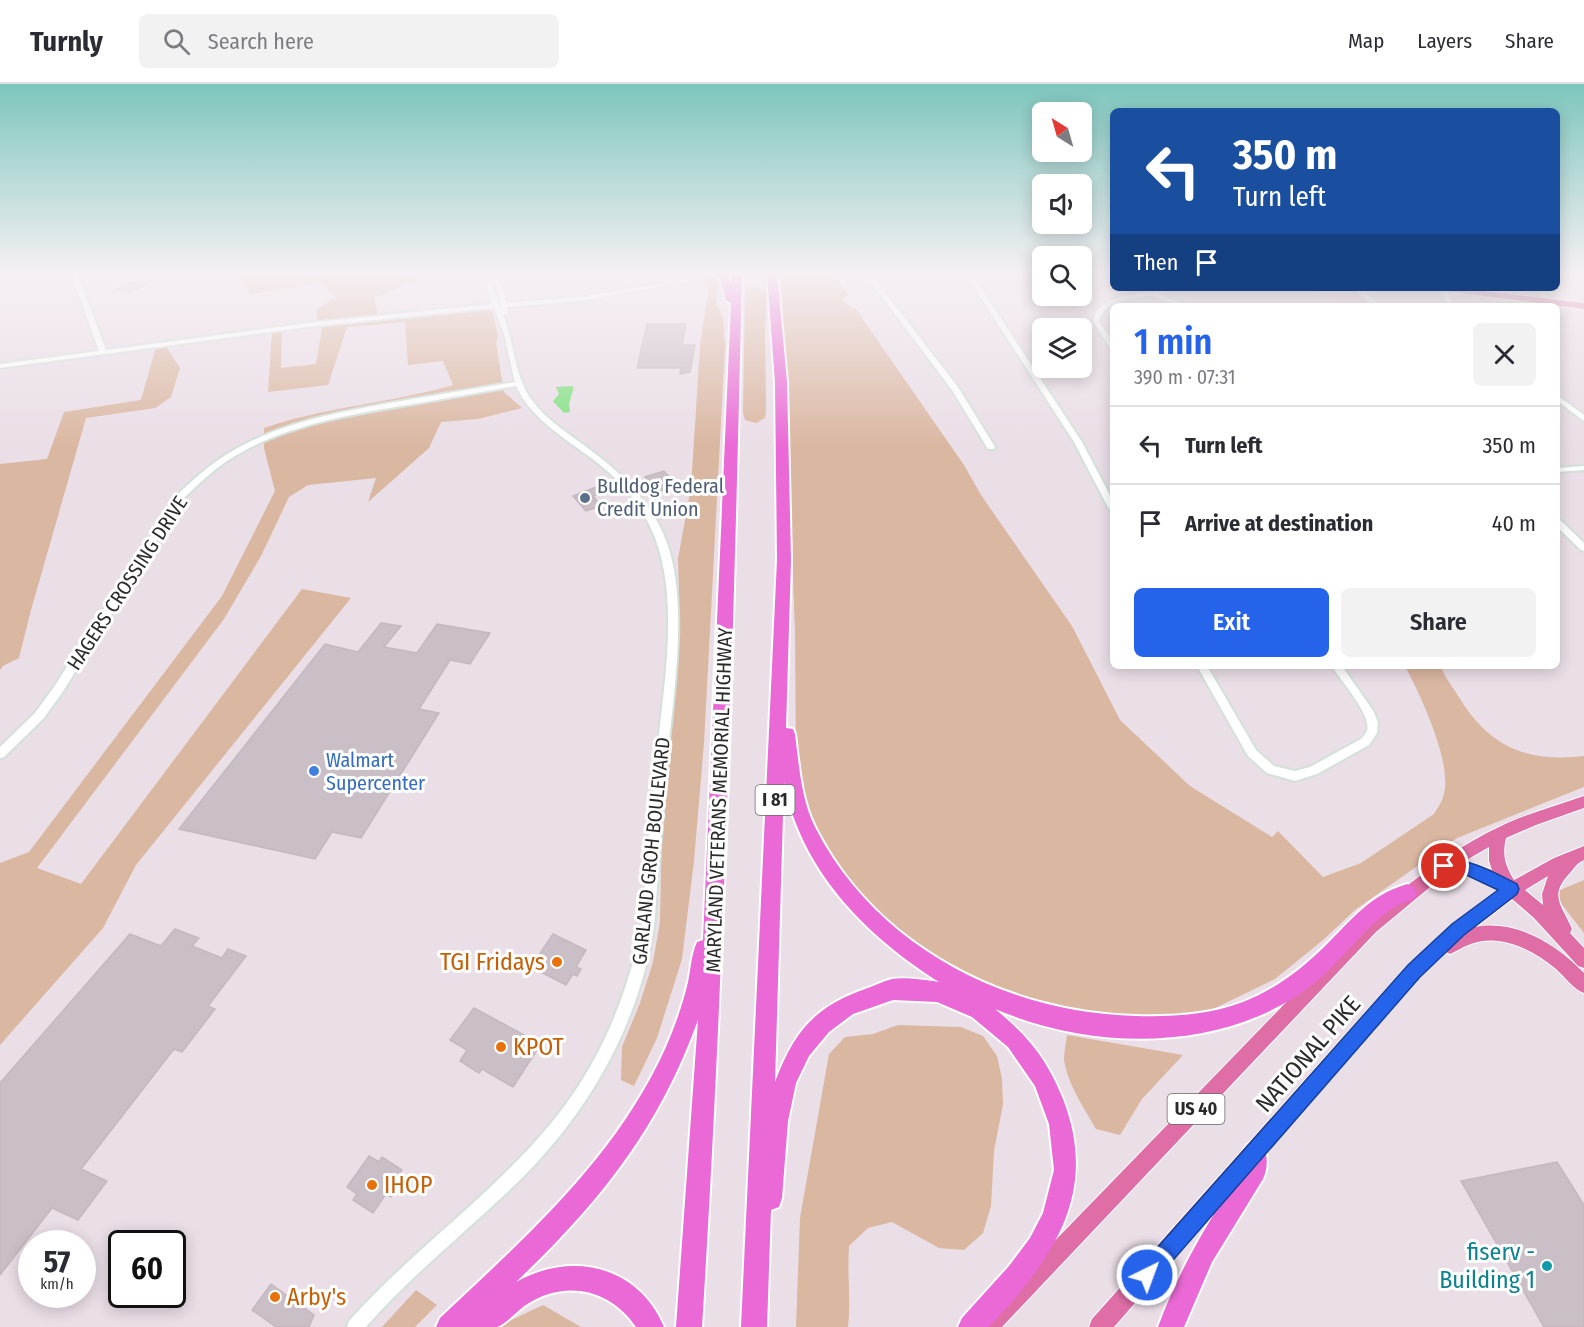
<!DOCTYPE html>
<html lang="en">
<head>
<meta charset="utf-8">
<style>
  body { margin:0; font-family:"Fira Sans Condensed",sans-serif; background:#f2f2f3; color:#2b2b33; height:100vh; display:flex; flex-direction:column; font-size:22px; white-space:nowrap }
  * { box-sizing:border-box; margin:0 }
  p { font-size:20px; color:#7c7c81 }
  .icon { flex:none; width:33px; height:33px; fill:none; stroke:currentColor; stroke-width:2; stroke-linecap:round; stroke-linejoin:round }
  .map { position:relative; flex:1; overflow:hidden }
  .sheet { position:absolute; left:1110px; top:219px; width:450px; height:366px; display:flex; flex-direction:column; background:#fff; border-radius:9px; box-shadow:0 3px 15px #0003 }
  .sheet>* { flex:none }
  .guide { position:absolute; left:1110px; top:24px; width:450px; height:183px; border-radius:9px; box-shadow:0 3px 15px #0003; background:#1a4fa0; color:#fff; overflow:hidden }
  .needle { width:39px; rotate:323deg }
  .controls { position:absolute; left:1032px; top:18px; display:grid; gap:12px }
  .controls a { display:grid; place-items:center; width:60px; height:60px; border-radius:9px; background:#fff; box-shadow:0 3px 15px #0003; font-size:30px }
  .speed { position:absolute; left:18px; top:1146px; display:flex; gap:12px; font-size:30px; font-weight:700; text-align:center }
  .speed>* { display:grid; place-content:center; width:78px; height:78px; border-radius:50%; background:#fff; box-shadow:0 3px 15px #0003; line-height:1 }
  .speed small { font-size:15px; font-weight:400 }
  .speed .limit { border:3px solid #111; border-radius:9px; background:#fff; color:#111 }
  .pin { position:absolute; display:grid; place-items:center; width:51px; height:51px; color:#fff; margin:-26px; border:3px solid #fff; border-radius:50%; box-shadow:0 2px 6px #0007 }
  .me { position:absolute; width:66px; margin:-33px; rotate:42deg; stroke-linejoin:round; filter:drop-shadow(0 0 4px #0008) }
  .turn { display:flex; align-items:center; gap:21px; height:126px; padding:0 24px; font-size:27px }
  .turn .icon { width:78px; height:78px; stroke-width:2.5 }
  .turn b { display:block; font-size:42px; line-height:51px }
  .then { display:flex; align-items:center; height:57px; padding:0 24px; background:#0003; gap:12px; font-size:22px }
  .round { display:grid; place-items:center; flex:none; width:63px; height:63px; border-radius:9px; background:#f2f2f3 }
  .overview { display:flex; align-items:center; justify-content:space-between; height:102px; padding:0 24px }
  h1 { font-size:36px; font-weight:600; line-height:45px; color:#2563eb }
  .cta { display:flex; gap:12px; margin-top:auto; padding:12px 24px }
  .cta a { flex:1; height:69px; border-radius:9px; background:#2563eb; color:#fff; font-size:24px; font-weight:600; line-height:69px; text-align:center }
  .cta a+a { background:#f2f2f3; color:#2b2b33 }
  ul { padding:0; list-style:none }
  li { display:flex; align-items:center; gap:18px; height:78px; padding:0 24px; border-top:2px solid #e1e1e2 }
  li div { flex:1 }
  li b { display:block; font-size:22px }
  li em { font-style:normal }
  header { display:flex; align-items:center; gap:36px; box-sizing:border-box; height:84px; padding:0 30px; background:#fff; border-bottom:2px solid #e1e1e2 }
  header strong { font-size:28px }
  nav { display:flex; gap:33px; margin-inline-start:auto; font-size:21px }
  .search { width:420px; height:54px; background:#f2f2f3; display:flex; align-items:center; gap:15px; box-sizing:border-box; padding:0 21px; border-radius:9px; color:#7c7c81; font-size:22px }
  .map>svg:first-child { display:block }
  .education { fill:#eacfdf }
  .green { fill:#dab7a1 }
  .water { fill:#7ee07d }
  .building { fill:#cabfc6; stroke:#c5b8c0; stroke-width:1.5 }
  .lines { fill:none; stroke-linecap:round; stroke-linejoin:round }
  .minor-casing { stroke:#d3e1da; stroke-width:4 }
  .major-casing { stroke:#fff; stroke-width:2 }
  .highway-casing { stroke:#fff; stroke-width:4 }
  .minor { fill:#fff; fill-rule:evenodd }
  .major { fill:#df6ea7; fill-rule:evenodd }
  .highway { fill:#ea69d6; fill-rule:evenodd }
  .route { fill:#2563eb; stroke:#184099; stroke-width:1.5 }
  .service-dot { fill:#5c6f8a; stroke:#fff; stroke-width:2 }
  .shop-dot { fill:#3f7fe0; stroke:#fff; stroke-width:2 }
  .food-dot { fill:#e8710a; stroke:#fff; stroke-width:2 }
  .culture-dot { fill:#0f9aa8; stroke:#fff; stroke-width:2 }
  .labels { text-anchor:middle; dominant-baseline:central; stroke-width:6; stroke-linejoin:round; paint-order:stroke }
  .shield { fill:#fff; stroke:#6a6a6a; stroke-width:1.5 }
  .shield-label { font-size:18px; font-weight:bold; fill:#2a2a2a }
  .service-label { font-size:20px; fill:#4e5e75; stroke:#fff; text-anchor:start }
  .street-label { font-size:20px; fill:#2a2a2a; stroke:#fff }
  .shop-label { font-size:20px; fill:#366cbe; stroke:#fff; text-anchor:start }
  .near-food-label { font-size:24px; fill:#c56008; stroke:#fff; text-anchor:start }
  .near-street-label { font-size:24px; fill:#2a2a2a; stroke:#fff }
  .near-culture-label { font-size:24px; fill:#0d838f; stroke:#fff; text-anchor:end }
</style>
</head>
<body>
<header>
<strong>Turnly</strong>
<div class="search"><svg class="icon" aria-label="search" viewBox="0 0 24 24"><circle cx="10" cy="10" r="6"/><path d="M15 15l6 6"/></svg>Search here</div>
<nav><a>Map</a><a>Layers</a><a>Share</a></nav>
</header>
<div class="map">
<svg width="1584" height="1243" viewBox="0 0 1584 1243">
  <rect width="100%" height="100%" fill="#eadee7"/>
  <path class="education" d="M1318 204H1366L1387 222H1334L1325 213 1320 212Z"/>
  <path class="green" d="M237 189H435L374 213 378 233 474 222 492 227 498 252 496 259 504 308 522 324 478 335 441 338 429 364 368 418 376 394 308 401 289 413 261 472 224 535 37 784 81 800 302 505 351 514 136 781 103 844 0 961V779L29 768 222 512 275 407 264 364V344C325 323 391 319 453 301L443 277 408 281 405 238 347 243 328 301 268 308 272 248 282 247 281 284 316 280 323 239 317 240V226L335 213 323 199 250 210Z
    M704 189H714L718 196 716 219 723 233 725 263 704 659 694 777 682 875 657 954 634 1002 621 996 622 963 640 919 653 878 660 838 662 744 679 507 678 475 691 403 700 263 708 205Z
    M781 189H832L849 212 842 214 851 225 855 224 964 381 981 411 1072 542 1120 636 1190 702 1272 753 1278 747 1323 793 1361 779 1434 730C1438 723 1443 717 1444 709 1452 678 1420 610 1405 582H1441C1444 592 1451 601 1457 610 1487 661 1524 679 1584 672V703L1457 754 1355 826 1323 856 1275 895 1209 927 1140 934 1057 926 968 893 900 849 838 784 809 730 796 677 795 546Z
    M750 203 760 204 767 208 765 242 766 327 765 334 756 339 745 336 743 329 745 205Z
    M165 261 180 284 171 313 155 324 86 334 31 526 19 574 3 582 0 586V380L47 375 64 328 141 316 156 263Z
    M1584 796V849L1553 809Z
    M898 941 961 943 983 952 997 972 1002 995 1003 1020 994 1067 991 1122 983 1149 964 1166 939 1164 892 1138 868 1144 849 1162C847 1189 851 1216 848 1243H796L800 1134 829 970 845 953 873 950Z
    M1067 951 1183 971 1142 1015 1120 1051 1096 1045C1084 1024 1067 999 1064 975 1064 968 1066 959 1067 951Z
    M416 1206 437 1221 415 1243H382Z
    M543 1221 581 1243H496Z"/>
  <path class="water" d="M571 302 574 303 569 320 570 328 564 329 553 317 559 310 556 303Z"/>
  <path class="building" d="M129 198H151L132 207 111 208Z
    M647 240H686L682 261H695L690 288 680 290 681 284H637Z
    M664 387 676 401 657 408 645 393Z
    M604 400 609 406 593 412 601 422 586 427 573 412Z
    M381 539 401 542 384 563 417 569 437 540 490 549 470 580 450 576 419 625 439 629 361 754 332 748 315 775 179 745 325 560 358 568Z
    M175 845 199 854 192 862 222 874 228 865 246 872 208 922 215 925 182 968 174 965 81 1085 107 1097 78 1136 52 1124 0 1191V999L130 850 161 862Z
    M553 850 586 866 576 883 581 885 577 892 573 890 566 901 531 883Z
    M474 924 541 960 513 1003 482 985 479 989 460 977 467 966 450 956Z
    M369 1072 379 1078 382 1073 402 1086 393 1099 398 1102 391 1113 386 1110 373 1129 353 1116 357 1110 347 1103Z
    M1557 1078 1584 1121V1243H1544L1461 1097Z
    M271 1200 314 1231 309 1243H276L252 1226Z"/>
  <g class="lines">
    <defs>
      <path id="minor" d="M71 189H77L106 266 308 239 492 220 487 205 485 189H496L502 201 506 219 580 213 699 193 702 195 580 217 507 223 508 229 503 231C514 257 514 291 531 315 545 335 569 350 589 365 622 389 653 420 667 459 689 521 673 612 667 677 664 715 661 752 658 790 656 809 656 830 653 849 637 943 588 1029 520 1096 469 1146 413 1189 366 1243H347L349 1237C399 1181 458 1136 511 1083 583 1012 618 945 641 847 646 788 651 729 657 670 664 593 685 494 641 426 629 407 612 390 594 376 566 355 531 335 516 302 480 308 444 315 408 321 347 331 280 342 227 377 211 388 196 402 182 416L62 609 43 635 4 673 0 674V663L35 629 54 603 176 412C190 398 205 385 221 374 275 338 344 327 407 316 443 310 479 304 515 298L504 250 494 224 308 243 0 284V280L99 267ZM491 192 496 201 501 225 494 205Z
        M864 189H870L958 303 995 363 994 365H988L952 306Z
        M965 189H971L1082 358 1113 417V428L1109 425 1074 358Z
        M1144 204H1150L1169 215 1194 222C1179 222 1166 218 1153 211 1134 215 1104 215 1099 237L1113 258V266L1111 265 1093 237C1098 213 1127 212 1148 208Z
        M1354 204H1361L1380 222H1373Z
        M1440 204H1446L1454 222H1448Z
        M1536 204H1542L1549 217 1548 218H1544Z
        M1557 311 1584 331V337L1557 317Z
        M1584 382V386L1557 388V384Z
        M1557 435 1560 436 1584 459V467L1581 466 1557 443Z
        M1197 582H1207L1256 666 1274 682 1295 687 1310 683 1361 655C1363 653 1366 649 1367 647 1372 631 1340 596 1332 582H1342L1374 628 1378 639 1377 649 1369 661 1317 690 1295 697 1267 689 1248 672Z"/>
      <path id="major" d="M1434 204H1458L1584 219V225L1438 206Z
        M1584 712V724L1536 741 1506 754C1502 771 1505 781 1514 796L1554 774 1584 762V776C1577 779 1575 783 1570 789 1548 812 1562 821 1572 845L1570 849 1584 864V884L1578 882 1534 834 1512 815 1475 843C1516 835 1556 860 1584 889V909C1573 905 1565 893 1556 885 1533 866 1501 849 1471 860 1464 862 1457 867 1450 870L1446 868 1420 893 1114 1243H1089L1092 1235 1408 881 1467 830 1499 806 1466 791 1447 789 1376 848 1002 1243H976L979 1235 1364 838C1405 802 1447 768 1497 744 1525 730 1555 722 1584 712ZM1489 763V777L1492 786 1465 777ZM1548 792 1542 810 1543 821 1525 806Z"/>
      <path id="highway" d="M716 189H726L732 200V189H742C734 541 724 892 702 1243H676L698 936C658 1046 599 1119 516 1198 571 1167 638 1181 664 1243H636C610 1205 565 1195 526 1221 518 1226 506 1240 497 1243 484 1243 451 1243 436 1243L440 1234C527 1152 616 1074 666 963 675 942 683 920 688 898 691 885 691 871 697 858L703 856 731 219 726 216 721 197Z
        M767 189H777L787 298 791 476 786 644 793 645 795 650C799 681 801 715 815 743 875 862 1006 929 1136 932 1171 933 1209 931 1243 918 1274 906 1302 885 1325 862 1353 835 1368 812 1407 800L1414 803 1417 809 1414 815C1407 818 1399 819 1393 824 1364 843 1344 874 1317 897 1229 969 1096 968 995 925 1029 953 1046 974 1063 1015 1100 1110 1052 1176 989 1243H958L962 1234 1009 1182 1030 1154 1043 1129 1054 1086 1049 1040 1035 1002 1008 963 972 933 937 918 893 916 853 930 829 948 809 972 796 999 788 1037 782 1114 779 1123 771 1126 767 1243H741L777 476 775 298ZM784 698C801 786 865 851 939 898 925 896 905 893 892 895 883 897 874 902 865 905 814 923 794 948 775 998Z
        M1255 1057 1263 1061C1268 1072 1268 1084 1263 1095L1212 1178 1184 1243H1158C1180 1183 1209 1137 1243 1084V1069L1247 1061Z"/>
    </defs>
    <use href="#minor" class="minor-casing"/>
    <use href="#major" class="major-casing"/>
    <use href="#highway" class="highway-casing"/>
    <use href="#minor" class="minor"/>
    <use href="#major" class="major"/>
    <use href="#highway" class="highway"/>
  </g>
  <linearGradient id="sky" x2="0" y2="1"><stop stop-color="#7dc6bd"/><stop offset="0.52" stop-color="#f6f0f4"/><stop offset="1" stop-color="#f6f0f4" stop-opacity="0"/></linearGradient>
  <rect width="1584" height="363" fill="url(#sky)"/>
  <path class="route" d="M1444 775C1472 775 1493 788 1517 800L1519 805 1517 810 1464 851 1420 893 1154 1198 1147 1201 1140 1198 1136 1191 1140 1183 1408 881 1452 840 1498 806 1462 789 1439 786 1437 782 1439 777Z"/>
  <circle class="service-dot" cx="585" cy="414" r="6"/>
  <circle class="shop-dot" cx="314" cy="687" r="6"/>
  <g class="food-dot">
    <circle cx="557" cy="878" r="6"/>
    <circle cx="501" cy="963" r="6"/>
    <circle cx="372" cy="1101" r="6"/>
    <circle cx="275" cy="1213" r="6"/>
  </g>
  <circle class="culture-dot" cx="1547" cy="1182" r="6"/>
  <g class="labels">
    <g class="shield">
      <rect x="755.5" y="701" width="39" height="30" rx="4.5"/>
      <rect x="1167.5" y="1010" width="57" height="30" rx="4.5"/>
    </g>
    <g class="shield-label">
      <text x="775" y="716">I 81</text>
      <text x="1196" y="1025">US 40</text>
    </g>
    <g class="service-label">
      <text x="597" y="402">Bulldog Federal<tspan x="597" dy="23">Credit Union</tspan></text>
    </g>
    <g class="street-label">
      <text transform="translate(127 499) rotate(-57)">HAGERS CROSSING DRIVE</text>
      <text transform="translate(719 716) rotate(-88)">MARYLAND VETERANS MEMORIAL HIGHWAY</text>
      <text transform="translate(651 767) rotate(-84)">GARLAND GROH BOULEVARD</text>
    </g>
    <g class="shop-label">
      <text x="326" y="676">Walmart<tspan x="326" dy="23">Supercenter</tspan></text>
    </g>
    <g class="near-food-label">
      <text x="545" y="878" text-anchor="end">TGI Fridays</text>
      <text x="513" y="963">KPOT</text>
      <text x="384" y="1101">IHOP</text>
      <text x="287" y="1213">Arby's</text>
    </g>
    <g class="near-street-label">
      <text transform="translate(1308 970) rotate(-49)">NATIONAL PIKE</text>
    </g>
    <g class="near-culture-label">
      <text x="1535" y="1168">fiserv -<tspan x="1535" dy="28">Building 1</tspan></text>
    </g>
  </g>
</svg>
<div class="controls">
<a><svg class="needle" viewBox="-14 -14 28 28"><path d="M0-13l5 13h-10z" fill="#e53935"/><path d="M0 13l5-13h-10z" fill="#7c7c81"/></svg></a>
<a><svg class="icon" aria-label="sound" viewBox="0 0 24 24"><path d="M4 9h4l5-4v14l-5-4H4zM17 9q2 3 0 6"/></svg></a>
<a><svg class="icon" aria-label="search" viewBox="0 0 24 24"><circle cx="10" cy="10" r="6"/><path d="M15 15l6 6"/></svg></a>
<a><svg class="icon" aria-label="layers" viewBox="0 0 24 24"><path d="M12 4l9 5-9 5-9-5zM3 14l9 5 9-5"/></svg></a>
</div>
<div class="speed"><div>57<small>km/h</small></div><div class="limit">60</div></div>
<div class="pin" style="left:1444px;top:782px;background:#d93025"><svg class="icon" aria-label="arrive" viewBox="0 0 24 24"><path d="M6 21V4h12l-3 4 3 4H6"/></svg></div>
<svg class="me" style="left:1147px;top:1191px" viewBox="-20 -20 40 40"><circle r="17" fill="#2563eb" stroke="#fff" stroke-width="3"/><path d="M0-11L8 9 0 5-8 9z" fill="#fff"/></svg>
<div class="guide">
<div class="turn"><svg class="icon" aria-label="left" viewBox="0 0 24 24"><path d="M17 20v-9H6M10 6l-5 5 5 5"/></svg><div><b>350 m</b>Turn left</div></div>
<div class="then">Then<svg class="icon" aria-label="arrive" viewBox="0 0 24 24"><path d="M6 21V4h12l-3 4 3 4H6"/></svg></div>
</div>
<section class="sheet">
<div class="overview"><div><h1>1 min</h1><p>390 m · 07:31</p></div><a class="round"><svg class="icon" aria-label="close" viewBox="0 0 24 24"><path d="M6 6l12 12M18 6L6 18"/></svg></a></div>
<ul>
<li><svg class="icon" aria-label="left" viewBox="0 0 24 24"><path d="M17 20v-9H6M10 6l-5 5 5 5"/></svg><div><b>Turn left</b></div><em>350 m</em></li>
<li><svg class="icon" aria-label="arrive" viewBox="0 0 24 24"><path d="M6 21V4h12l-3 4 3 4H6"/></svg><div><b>Arrive at destination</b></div><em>40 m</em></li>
</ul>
<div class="cta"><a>Exit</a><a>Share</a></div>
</section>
</div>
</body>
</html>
